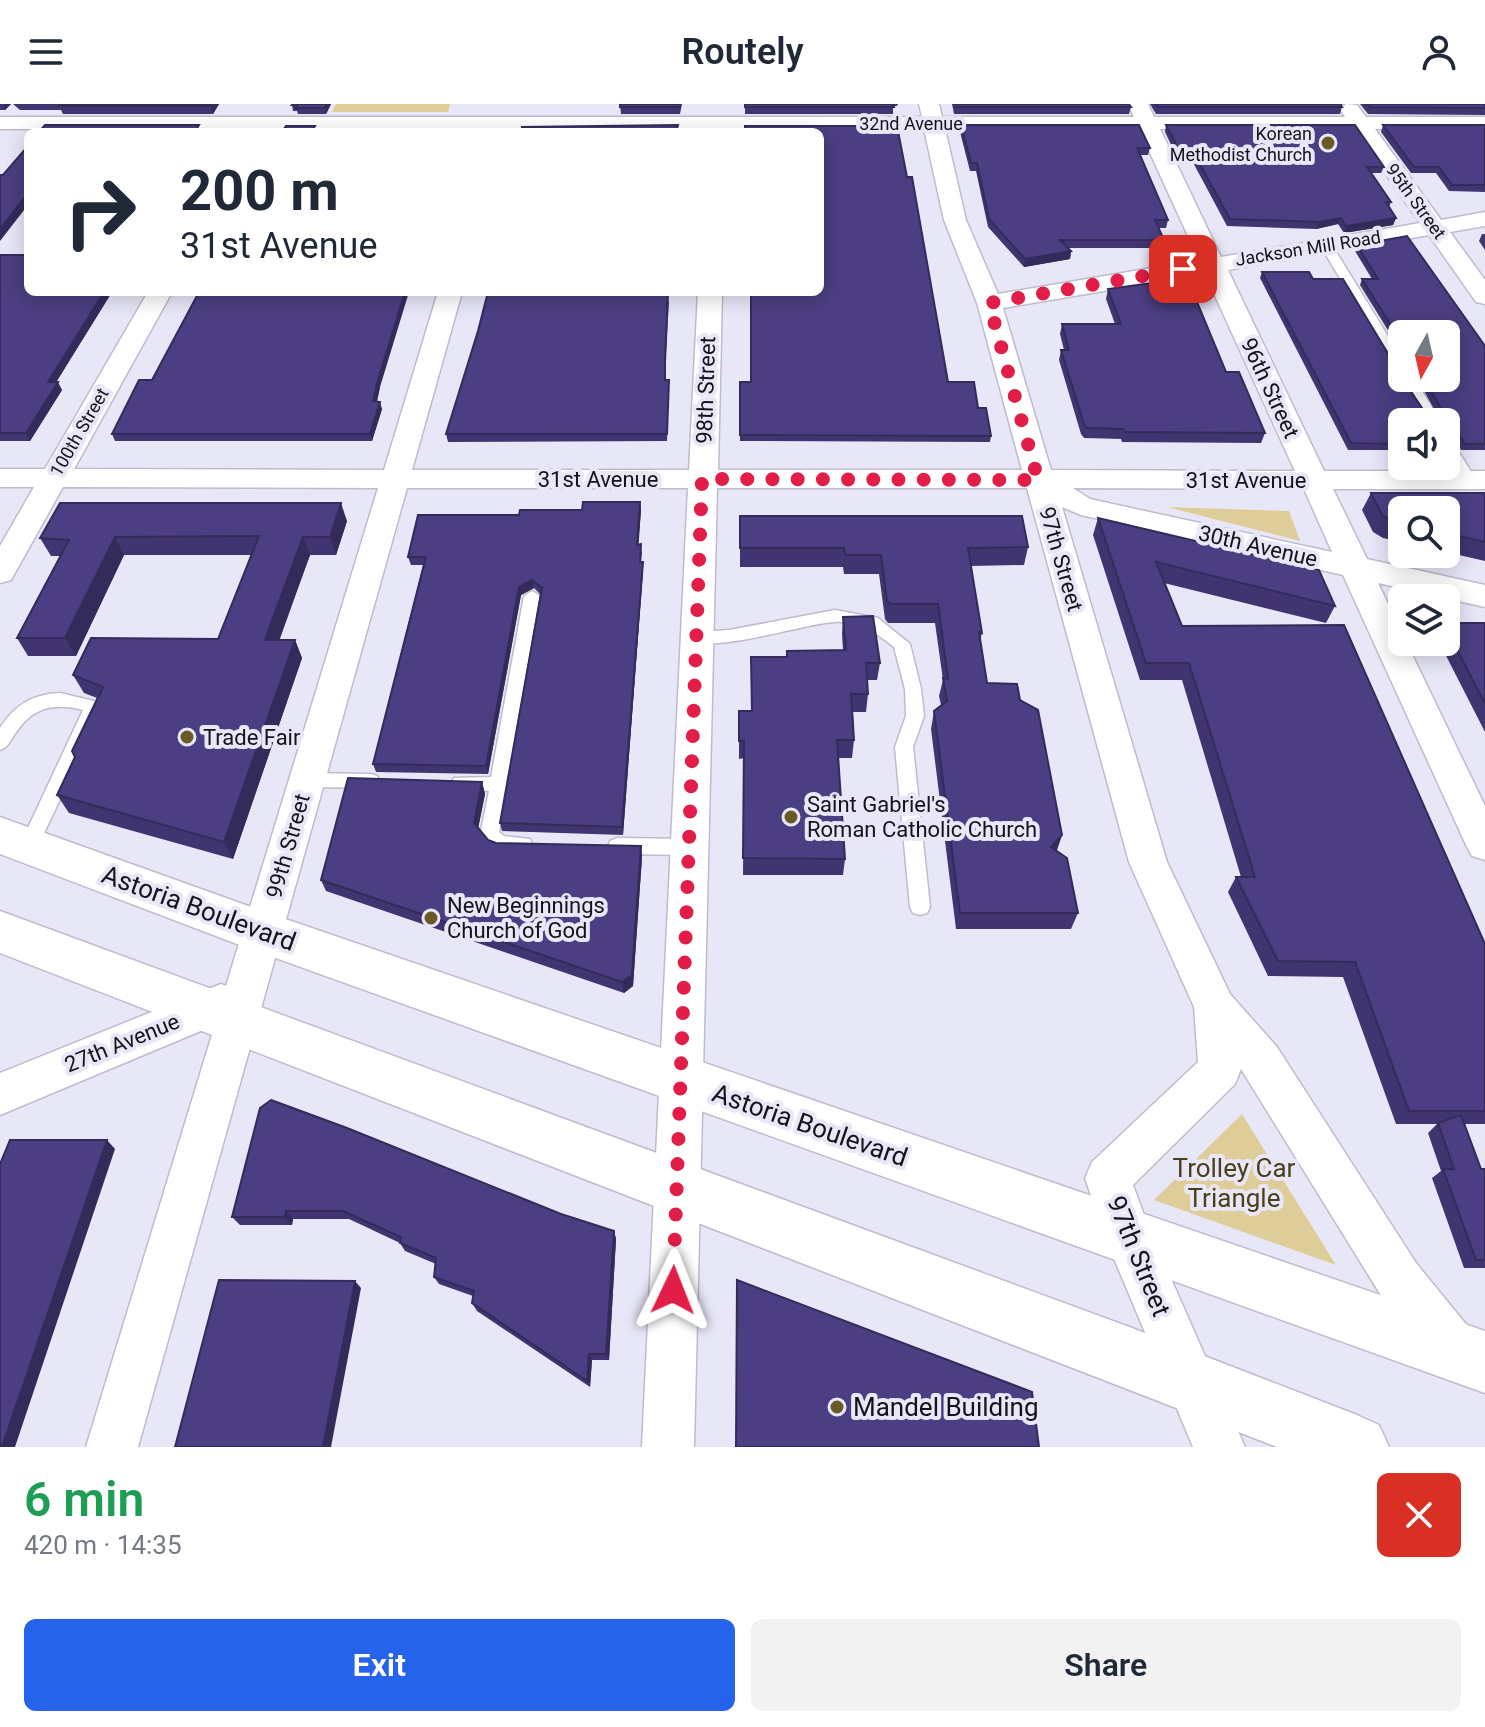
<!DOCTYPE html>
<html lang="en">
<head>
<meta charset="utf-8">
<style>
  body { margin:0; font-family:Roboto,sans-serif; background:#f2f2f3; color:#1f2937; height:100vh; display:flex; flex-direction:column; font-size:30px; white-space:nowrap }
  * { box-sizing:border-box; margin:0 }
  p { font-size:26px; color:#747a83 }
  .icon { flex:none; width:44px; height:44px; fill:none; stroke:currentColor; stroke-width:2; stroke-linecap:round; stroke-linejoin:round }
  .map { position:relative; height:1343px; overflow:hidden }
  .drawer { display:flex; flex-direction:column; background:#fff; flex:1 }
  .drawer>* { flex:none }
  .guide { position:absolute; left:24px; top:24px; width:800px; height:168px; border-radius:12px; box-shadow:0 4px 20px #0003; background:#fff; color:#1f2937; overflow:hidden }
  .needle { width:52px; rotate:188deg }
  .controls { position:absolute; left:1388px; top:216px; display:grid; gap:16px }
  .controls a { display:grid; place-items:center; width:72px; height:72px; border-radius:12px; background:#fff; box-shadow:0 4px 20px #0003; font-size:40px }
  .pin { position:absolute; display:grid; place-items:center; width:68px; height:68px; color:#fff; margin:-34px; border-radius:16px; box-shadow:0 4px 12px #0006 }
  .me { position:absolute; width:88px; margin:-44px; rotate:2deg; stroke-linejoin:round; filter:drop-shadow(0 0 6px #0008) }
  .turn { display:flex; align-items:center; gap:28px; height:168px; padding:0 24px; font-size:36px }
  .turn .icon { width:104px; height:104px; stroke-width:2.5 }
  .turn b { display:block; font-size:56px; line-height:68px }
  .round { display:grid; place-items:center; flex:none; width:84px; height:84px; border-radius:12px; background:#f2f2f3 }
  .headline { display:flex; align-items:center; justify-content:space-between; height:136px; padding:0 24px }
  h1 { font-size:48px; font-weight:600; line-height:60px; color:#1e9e55 }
  .action { display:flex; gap:16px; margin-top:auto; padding:16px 24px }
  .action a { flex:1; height:92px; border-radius:12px; background:#2563eb; color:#fff; font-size:32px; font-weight:600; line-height:92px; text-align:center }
  .action a+a { background:#f2f2f3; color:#1f2937 }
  header { display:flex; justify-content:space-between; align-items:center; height:104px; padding:0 24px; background:#fff; font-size:36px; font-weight:600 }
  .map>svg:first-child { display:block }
  .green { fill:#dfcd99 }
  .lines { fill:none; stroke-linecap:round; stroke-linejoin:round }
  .lane-casing { stroke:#bdbccc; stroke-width:3 }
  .street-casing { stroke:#bdbccc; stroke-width:3 }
  .primary-casing { stroke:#bdbccc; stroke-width:3 }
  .lane { fill:#fff; fill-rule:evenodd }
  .street { fill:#fff; fill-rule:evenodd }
  .primary { fill:#fff; fill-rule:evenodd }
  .wall { fill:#403570 }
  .shaded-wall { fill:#342b5b }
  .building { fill:#4b3e82; stroke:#342b5b; stroke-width:2 }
  .route { stroke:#e11d48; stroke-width:14; stroke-dasharray:0 25.2 }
  .poi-dot { fill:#695926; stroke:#e8e7f8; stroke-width:3 }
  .labels { text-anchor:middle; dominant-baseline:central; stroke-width:8; stroke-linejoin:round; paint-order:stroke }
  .far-street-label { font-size:18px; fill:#141319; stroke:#e8e7f8 }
  .far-poi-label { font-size:18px; fill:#141319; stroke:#e8e7f8; text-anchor:end }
  .street-label { font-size:22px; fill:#141319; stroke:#e8e7f8 }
  .poi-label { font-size:22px; fill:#141319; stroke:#e8e7f8; text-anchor:start }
  .near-street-label { font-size:26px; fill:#141319; stroke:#e8e7f8 }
  .near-park-label { font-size:26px; fill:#4b3f1a; stroke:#e8e7f8 }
  .near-poi-label { font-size:26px; fill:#141319; stroke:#e8e7f8; text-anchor:start }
</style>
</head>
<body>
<header><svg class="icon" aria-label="menu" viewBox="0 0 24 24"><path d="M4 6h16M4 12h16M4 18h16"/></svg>Routely<svg class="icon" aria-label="person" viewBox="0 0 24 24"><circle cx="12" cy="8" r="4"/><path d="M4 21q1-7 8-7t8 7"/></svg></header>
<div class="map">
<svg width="1485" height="1343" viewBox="0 0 1485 1343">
  <rect width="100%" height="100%" fill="#e8e7f8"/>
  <path class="green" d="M336 0H450L448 8H332Z
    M1167 403 1289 407 1300 437Z
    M1242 1010 1336 1161 1154 1096Z"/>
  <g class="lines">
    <defs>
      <path id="lane" d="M1322 139 1332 141 1402 255V270L1395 266 1320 141Z
        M1402 272V274H1414L1441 318H1427L1400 274Z
        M1446 334 1451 335 1476 376 1474 379H1464L1462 376 1446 350Z
        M532 487 540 492 499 728 504 732 530 735 532 740 530 745C511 752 490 749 480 731L489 687 454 684 451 679 454 674 491 673 524 492Z
        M835 506 878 514 910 540 921 585 924 612 913 643 930 803 927 809 920 811 913 809 910 803 895 643 906 612 905 585 894 543C876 529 858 516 834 518 807 519 705 552 690 534L698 528 729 526Z
        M60 589 98 598 100 611 36 746H22L20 741 83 606C51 598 31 604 13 633 8 640 8 643 0 646V624C15 601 32 590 60 589Z
        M307 669 371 670 377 672 380 677 377 682 371 684 307 683 301 681 298 676 301 671Z
        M617 734 690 735 697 738 699 743 697 748 690 751 617 750 610 747 608 742 610 737Z"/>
      <path id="street" d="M919 0H939L942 13H1134L1128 0H1148L1154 13H1345L1340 5 1346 0 1357 1 1366 13H1485V25H1375L1441 116 1485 108V122L1450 128 1485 176V200L1476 198 1429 131 1228 166 1324 367H1485V385H1333L1367 455 1485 481V503L1378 479 1402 529V538H1406L1485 702V756L1472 752 1466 741 1343 471 1081 411 1062 403 1167 758 1230 890 1277 943 1416 1159 1469 1224 1476 1242 1469 1260 1451 1267 1433 1260 1382 1193 1241 965 1235 980 1133 1081 1150 1127 1245 1343H1193L1105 1133 1085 1074 1092 1058 1198 958 1194 903 1129 758 1027 384H717L694 1343H642L688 384H407L138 1343H86L215 921 0 1011V969L206 886 221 880 226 882 378 384 63 383 11 476 0 479V442L34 383H0V365H45L148 188H172L74 365 384 366 438 188H462L412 366H689L698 188H722L718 366H1022L977 199 944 116 924 25H0V13H922ZM945 25H1139L1199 156 998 190 966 116ZM1160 25H1354L1420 119 1221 153ZM1205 170 1295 367 1051 366 1003 204ZM1073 384 1304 385 1332 448 1090 395Z"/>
      <path id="primary" d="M0 713 268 809 1485 1227V1289L245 843 0 750Z
        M0 807 1132 1224 1357 1311 1379 1321 1389 1343H1277L0 849Z"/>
    </defs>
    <use href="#lane" class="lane-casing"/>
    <use href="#street" class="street-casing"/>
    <use href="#primary" class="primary-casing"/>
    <use href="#lane" class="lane"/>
    <use href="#street" class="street"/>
    <use href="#primary" class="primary"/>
  </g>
  <path class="wall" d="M0 0H11L5 6H0Z
    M13 0H219L213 10H63L61 6H20Z
    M331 0 326 10H298L297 7H293L292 1Z
    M620 0H682L680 10H621Z
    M745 0H898L897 2H893V10H745Z
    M952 0H1129L1131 3 1129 10H954Z
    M1150 0H1343L1341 1 1342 3 1340 10H1156Z
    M1360 0H1485V11L1368 10Z
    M961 21 1150 44 1148 51H1140L1168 116 1166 124H1158L1164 136 1162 144H1068L1071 147 1070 155 1024 163 988 123 976 67H970L960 28Z
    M1166 21 1384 63 1381 69H1371L1391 98 1389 103 1396 114 1393 121 1344 129 1338 120 1316 125 1227 122 1189 51H1176L1165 28Z
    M1383 21H1485V88L1449 87 1436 69H1411L1381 28Z
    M1482 130H1485V146L1479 137Z
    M1357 141 1485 242V346H1461L1454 333 1402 318V346H1348L1260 174 1262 168 1313 175 1400 269 1428 313 1439 314 1417 274H1446L1402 230V249L1360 181 1362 175H1372L1355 147Z
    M0 151 28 188H112L56 278 62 286 30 337H0Z
    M1108 185 1226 268 1265 329 1261 339 1122 338 1121 335 1084 334 1081 330 1059 256 1061 246H1064L1060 230 1062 220H1115L1106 195Z
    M669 197 665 265V276H669V284L667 337 448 338 446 330 478 227Z
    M152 276 380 283 377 298 382 305 372 337H115L112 330Z
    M740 278H948L978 304 991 332 990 338 740 337Z
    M1371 389H1485V457L1446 448V406H1402V438L1383 434 1373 428 1362 406Z
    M640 398 641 406 638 440 642 448 641 458H643V466L623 731 502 727 500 719 540 490 534 484 521 491 488 670 376 668 373 660 423 461H411L408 453 519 411 582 406Z
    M740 412 1028 443 1024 461 971 462 982 529 980 537 987 579 1020 596 1062 731 1057 746 1078 809 1071 825H956L931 625 934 607 941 601 939 592 943 576 935 519H888L885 515 879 470H844L843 463H740Z
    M1098 414 1335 502 1326 519 1164 479 1182 522 1485 840V1020H1464L1481 1065H1485V1164H1464L1432 1074 1441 1067 1428 1029 1437 1020H1396L1343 873 1268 872 1228 788 1236 773H1241L1182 576H1140L1093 431Z
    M347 417 336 451H310L285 518 279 536H295L302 554 233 755 69 709 57 691 75 653 97 594 84 589 73 571 218 535 252 451H124L76 552H28L17 534 60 452H51L40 434Z
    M843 513 880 559 877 576H867L868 590 866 608H853L854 636 852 654H838L845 755 843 771H743L744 654 739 655V607H751L787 553 843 546 842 530Z
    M1446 519H1485V628L1439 538H1446Z
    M482 678 485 690 478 724 488 736 496 739 641 742 642 753 633 882 624 889 326 787 321 776Z
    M260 1004 561 1110 614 1127 616 1135 609 1256H592L590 1283 477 1207 472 1199 473 1192 439 1180 434 1173 436 1160 405 1147 400 1139 349 1115H293L292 1121H240L232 1113Z"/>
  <path class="shaded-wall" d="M3 0H11L5 6Z
    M211 0H219L213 10 210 2Z
    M327 0H331L326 10 324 4Z
    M28 89V101L0 137V125Z
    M1341 114 1338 120 1316 125 1319 118Z
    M1396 114 1393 121 1344 129 1346 122Z
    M1071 147 1070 155 1024 163 1025 155Z
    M104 188H112L52 285 48 278Z
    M405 188H409L380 283 375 305 373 297 378 276Z
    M58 278 62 286 30 337 26 329Z
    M380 298 382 305 372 337 370 330Z
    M640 398 641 406 638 449 637 441Z
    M341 399 347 417 336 451 330 433Z
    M115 433 124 451 76 552 65 534Z
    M303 433 310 451 273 554 265 536Z
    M643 458V466L623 731 622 723Z
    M532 476 534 484 521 491 488 670 486 662 519 483Z
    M295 536 302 554 233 755 224 738Z
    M482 678 485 690 477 730 474 719Z
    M1062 731 1056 748 1051 743Z
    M641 742 642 753 633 882 624 889 622 878Z
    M107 1036 115 1045 15 1343H2Z
    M286 1107 293 1115 292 1121 285 1113Z
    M614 1127 616 1135 609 1256 606 1250Z
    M355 1177 361 1184 331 1343H323Z
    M589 1250 592 1256 590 1283 587 1277Z"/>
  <path class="building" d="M61 0H211L210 2H59Z
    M293 0H327L324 4H296L298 1H292Z
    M620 0H680V3H620Z
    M745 0H893L894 3H745Z
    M954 0H1129L1131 3H955Z
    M1155 0H1340L1342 3H1158Z
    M1367 0H1485V4L1370 3Z
    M45 21H199L195 28H39Z
    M678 21 677 25H690V28H521L522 23Z
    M961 21H1139L1150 44H1137L1168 116H1155L1164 136H1060L1071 147 1025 155 989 115 977 59H971Z
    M1166 21H1355L1384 63H1367L1391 98H1386L1396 114 1346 122 1341 114 1319 118 1230 115 1191 44H1178Z
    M1383 21H1485V81H1452L1439 63H1414Z
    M286 22H315L313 25H388L386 28H282Z
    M745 22H897L907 73H912L948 278H974L978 304H986L991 332 740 331V278H751V188H820V28H745Z
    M28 42V89L0 125V71H3Z
    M1407 132 1485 242V340H1465L1457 327 1450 325 1446 328V340V318H1402V340L1351 339 1262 168H1309L1313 175H1343L1395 261 1401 265 1400 269 1402 274 1428 313 1446 314 1424 274H1446V230H1402V239L1362 175H1378L1357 141Z
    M0 151H28V188H104L48 278H58L26 329H0Z
    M1187 174 1226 268H1239L1265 329 1125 328 1123 325 1087 324 1084 320 1061 246H1069L1062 220H1121L1108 185Z
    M199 188H405L378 276 373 297 380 298 370 330H112L139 276H152Z
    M488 188H668L665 258V276H669L667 330H446L478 227Z
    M1371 389H1485V438L1446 429V406H1402V420L1392 417 1382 411Z
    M583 398H640L637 441 641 440 640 458H643L622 723 500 719 542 484 532 476 519 483 486 662 373 660 426 453H408L418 411H519L520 406H582Z
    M60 399H341L330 433H303L278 500 265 536H295L224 738 57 691 75 653 72 647 103 583 73 571 91 534 218 535 259 432 115 433 65 534H17L69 436 40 434Z
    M740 412H1022L1028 443 968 444 982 529 979 528 987 579 1017 580 1020 596 1038 606 1062 731 1051 743 1067 754 1078 809H960L934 607 947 597 943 574 948 575 938 500H891L887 497 881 451H845L844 444H740Z
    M1098 414 1319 466 1335 502 1156 458 1182 522 1344 521 1485 840V1007H1409L1355 858 1278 857 1236 773H1255L1189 559H1146Z
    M873 512 880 559H866L868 590H851L854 636H837L845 755 743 754 744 637H739V607H752L751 553H787V547L846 546 843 513Z
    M1446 519H1485V600L1446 524Z
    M348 674 482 678 474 719 488 736 496 739 641 742 632 871 622 878 321 776Z
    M271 996 347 1024 561 1110 614 1127 606 1250H589L587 1277 472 1199 474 1187 434 1173 436 1154 400 1139 401 1133 343 1107H286L285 1113H232L260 1004Z
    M1461 1011 1481 1065H1485V1156H1476L1443 1065H1454L1438 1019Z
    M10 1036H107L2 1343H0V1060Z
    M219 1176 355 1177 323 1343H175Z
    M737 1176 1032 1288 1039 1343H736Z"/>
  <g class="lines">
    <path class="route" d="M673 1186 702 375 1038 376 989 199 1183 165"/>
  </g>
  <g class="poi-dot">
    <circle cx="1328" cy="39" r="8"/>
    <circle cx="187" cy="633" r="8"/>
    <circle cx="791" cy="713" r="8"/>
    <circle cx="431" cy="814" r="8"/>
    <circle cx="837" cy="1303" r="8"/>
  </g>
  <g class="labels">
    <g class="far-street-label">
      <text x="911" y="19">32nd Avenue</text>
      <text transform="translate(1416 97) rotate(54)">95th Street</text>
      <text transform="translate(1308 144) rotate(-9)">Jackson Mill Road</text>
      <text transform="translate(79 328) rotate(-60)">100th Street</text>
    </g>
    <g class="far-poi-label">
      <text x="1312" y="29">Korean<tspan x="1312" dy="21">Methodist Church</tspan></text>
    </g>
    <g class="street-label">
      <text transform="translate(1270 284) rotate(65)">96th Street</text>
      <text transform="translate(706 286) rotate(-88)">98th Street</text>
      <text x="598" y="375">31st Avenue</text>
      <text x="1246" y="376">31st Avenue</text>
      <text transform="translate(1258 442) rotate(13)">30th Avenue</text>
      <text transform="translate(1061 455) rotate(74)">97th Street</text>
      <text transform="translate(288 742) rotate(-74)">99th Street</text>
      <text transform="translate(122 939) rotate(-22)">27th Avenue</text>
    </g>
    <g class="poi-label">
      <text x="203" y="633">Trade Fair</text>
      <text x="807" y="700">Saint Gabriel's<tspan x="807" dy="25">Roman Catholic Church</tspan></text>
      <text x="447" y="801">New Beginnings<tspan x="447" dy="25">Church of God</tspan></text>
    </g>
    <g class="near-street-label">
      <text transform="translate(199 804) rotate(20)">Astoria Boulevard</text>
      <text transform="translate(810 1021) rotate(19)">Astoria Boulevard</text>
      <text transform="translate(1139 1152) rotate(68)">97th Street</text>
    </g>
    <g class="near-park-label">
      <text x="1234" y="1064">Trolley Car<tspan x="1234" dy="30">Triangle</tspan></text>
    </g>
    <g class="near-poi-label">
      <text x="853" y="1303">Mandel Building</text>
    </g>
  </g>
</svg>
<div class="controls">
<a><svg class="needle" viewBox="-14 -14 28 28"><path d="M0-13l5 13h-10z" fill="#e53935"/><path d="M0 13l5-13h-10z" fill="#747a83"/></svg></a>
<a><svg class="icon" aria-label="sound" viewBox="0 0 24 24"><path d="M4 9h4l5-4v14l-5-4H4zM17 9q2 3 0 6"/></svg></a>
<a><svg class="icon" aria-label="search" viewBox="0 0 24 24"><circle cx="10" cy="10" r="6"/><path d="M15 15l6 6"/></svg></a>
<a><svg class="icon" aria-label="layers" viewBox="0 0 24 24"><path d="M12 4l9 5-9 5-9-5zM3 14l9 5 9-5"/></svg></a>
</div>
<div class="pin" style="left:1183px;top:165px;background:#d93025"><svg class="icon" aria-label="arrive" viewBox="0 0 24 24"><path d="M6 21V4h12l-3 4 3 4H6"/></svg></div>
<svg class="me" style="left:673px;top:1186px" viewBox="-20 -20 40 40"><path d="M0-17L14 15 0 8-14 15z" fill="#e11d48" stroke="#fff" stroke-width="4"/></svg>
<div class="guide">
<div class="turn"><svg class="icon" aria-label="right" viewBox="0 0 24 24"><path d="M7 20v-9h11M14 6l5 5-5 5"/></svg><div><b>200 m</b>31st Avenue</div></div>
</div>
</div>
<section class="drawer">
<div class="headline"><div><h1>6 min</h1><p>420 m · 14:35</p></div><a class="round" style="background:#d93025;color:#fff"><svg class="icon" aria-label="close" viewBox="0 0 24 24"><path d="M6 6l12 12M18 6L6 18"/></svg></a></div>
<div class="action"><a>Exit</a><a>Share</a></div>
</section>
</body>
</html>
